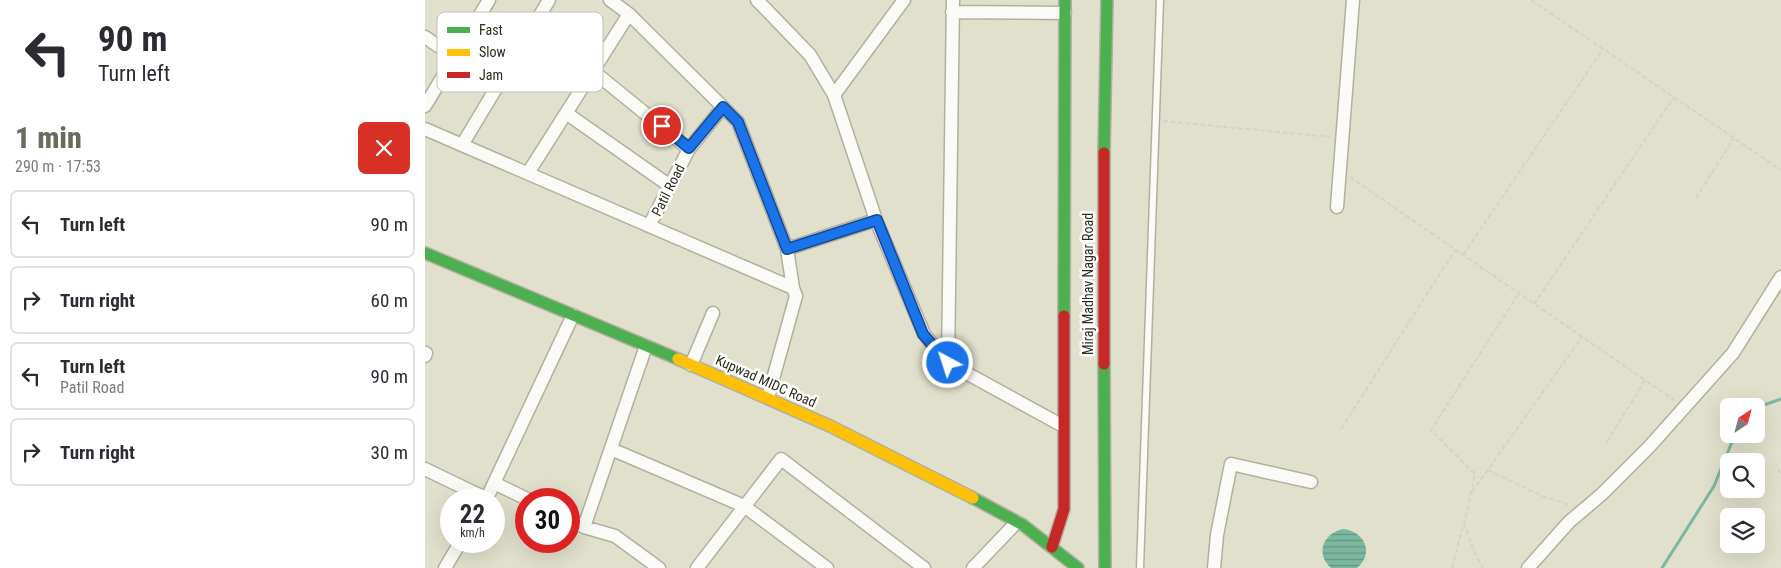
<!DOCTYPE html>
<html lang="en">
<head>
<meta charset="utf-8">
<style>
  body { margin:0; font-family:"Roboto Condensed",sans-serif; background:#f7f7f7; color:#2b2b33; height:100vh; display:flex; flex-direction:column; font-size:19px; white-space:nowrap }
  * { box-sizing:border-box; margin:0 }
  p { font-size:16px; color:#7c7c81 }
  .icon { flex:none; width:28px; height:28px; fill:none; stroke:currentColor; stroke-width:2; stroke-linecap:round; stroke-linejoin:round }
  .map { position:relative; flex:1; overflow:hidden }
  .drawer { display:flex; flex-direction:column; background:#fff; width:425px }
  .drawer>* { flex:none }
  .hud { background:#fff; color:#2b2b33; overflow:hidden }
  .needle { width:32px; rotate:36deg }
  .tools { position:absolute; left:1295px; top:398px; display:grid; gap:10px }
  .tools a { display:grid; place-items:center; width:45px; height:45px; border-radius:8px; background:#fff; box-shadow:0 5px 20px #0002; font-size:25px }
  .speed { position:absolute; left:15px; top:488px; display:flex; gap:10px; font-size:25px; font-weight:700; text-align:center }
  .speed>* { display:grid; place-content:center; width:65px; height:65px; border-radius:50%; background:#fff; box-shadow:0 5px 20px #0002; line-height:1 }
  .speed small { font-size:12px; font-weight:400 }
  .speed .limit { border:8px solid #d22; background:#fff; color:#111 }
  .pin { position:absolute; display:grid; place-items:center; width:42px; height:42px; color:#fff; margin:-21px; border:2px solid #fff; border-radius:50%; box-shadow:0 1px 5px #0007 }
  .me { position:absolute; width:55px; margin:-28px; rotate:320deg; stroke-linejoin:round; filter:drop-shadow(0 0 4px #0008) }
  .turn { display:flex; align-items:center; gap:18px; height:105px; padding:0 15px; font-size:22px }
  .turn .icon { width:65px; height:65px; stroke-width:2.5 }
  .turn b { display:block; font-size:35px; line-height:42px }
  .round { display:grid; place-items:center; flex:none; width:52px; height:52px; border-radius:8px; background:#f7f7f7 }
  .headline { display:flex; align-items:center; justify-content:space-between; height:85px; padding:0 15px }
  h1 { font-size:30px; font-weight:800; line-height:38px; color:#6b6b5b }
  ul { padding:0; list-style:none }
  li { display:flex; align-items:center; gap:15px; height:68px; margin:0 10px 8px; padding:0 5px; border:2px solid #e1e1e2; border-radius:8px }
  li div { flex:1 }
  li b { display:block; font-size:19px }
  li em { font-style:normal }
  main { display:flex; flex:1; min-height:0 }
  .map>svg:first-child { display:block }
  .water { fill:url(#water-rules) }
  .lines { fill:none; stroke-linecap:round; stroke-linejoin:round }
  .stream { stroke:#7bb7a1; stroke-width:3 }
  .lane-casing { stroke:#b1b0a0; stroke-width:9 }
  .street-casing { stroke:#b1b0a0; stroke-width:15 }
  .fast-casing { stroke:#b1b0a0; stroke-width:14 }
  .slow-casing { stroke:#b1b0a0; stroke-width:14 }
  .jam-casing { stroke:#b1b0a0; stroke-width:14 }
  .path { stroke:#d3d3ce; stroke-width:2; stroke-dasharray:5 2.5; stroke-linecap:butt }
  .lane { stroke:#fafaf7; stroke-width:6 }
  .street { stroke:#fafaf7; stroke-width:12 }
  .fast { stroke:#4caf50; stroke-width:11 }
  .slow { stroke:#ffc107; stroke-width:11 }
  .jam { stroke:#c62828; stroke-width:11 }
  .route-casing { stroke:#114b97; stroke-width:12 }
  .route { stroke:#1a73e8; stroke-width:9 }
  .labels { text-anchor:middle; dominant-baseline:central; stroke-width:5; stroke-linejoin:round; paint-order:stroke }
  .street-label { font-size:14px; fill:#2c2c1e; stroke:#fff }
  .key { fill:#fff; stroke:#c0c0bc; stroke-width:1 }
  .key-label { font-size:14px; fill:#2c2c1e }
</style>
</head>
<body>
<main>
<section class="drawer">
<div class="hud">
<div class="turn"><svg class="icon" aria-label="left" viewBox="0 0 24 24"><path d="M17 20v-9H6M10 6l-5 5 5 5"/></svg><div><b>90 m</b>Turn left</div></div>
</div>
<div class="headline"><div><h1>1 min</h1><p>290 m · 17:53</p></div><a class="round" style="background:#d93025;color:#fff"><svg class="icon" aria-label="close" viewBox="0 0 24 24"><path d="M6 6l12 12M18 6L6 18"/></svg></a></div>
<ul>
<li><svg class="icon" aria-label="left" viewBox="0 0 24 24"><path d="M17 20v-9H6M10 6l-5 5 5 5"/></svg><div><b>Turn left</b></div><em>90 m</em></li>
<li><svg class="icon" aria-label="right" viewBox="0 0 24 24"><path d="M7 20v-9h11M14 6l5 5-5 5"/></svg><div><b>Turn right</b></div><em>60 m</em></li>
<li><svg class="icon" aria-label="left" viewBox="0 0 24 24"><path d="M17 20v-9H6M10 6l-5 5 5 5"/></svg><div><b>Turn left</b><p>Patil Road</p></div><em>90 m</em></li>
<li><svg class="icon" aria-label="right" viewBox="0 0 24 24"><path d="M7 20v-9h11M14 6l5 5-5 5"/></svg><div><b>Turn right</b></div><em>30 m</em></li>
</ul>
</section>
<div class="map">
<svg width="1356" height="568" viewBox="0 0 1356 568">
  <defs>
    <pattern id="water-rules" width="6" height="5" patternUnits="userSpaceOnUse" patternTransform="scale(1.25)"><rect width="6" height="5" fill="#7bb7a1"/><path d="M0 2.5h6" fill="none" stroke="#659583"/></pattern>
  </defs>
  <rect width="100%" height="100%" fill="#e1e0cc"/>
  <path class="water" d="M918 529C939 531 950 553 932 568H906C890 554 898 533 918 529Z"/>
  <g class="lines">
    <path class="stream" d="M1331 409 1333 407 1356 399
      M1237 568 1289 486 1307 442 1313 434"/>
    <defs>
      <path id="lane" d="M715 568 735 0"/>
      <path id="street" d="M185 0 204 14 313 122 362 249 368 288
        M332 0 385 55 409 95 451 220 499 334 523 363 638 426
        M527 12 640 13
        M0 37 29 57
        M168 71 264 149
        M409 95 479 0
        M0 106 64 0
        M141 113 245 186
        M0 129 368 288 371 296 343 397
        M37 145 124 0
        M103 173 204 14
        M912 207 928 0
        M224 226 264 149 298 107
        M362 249 451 220
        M0 356 1 353
        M523 363 528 0
        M266 365 288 313
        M186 449 319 506 402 568
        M0 469 62 499
        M69 483 102 499
        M62 498 148 315
        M144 519 159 527 190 536 234 568
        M159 527 221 346
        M20 568 36 541
        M272 568 356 459 499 568
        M548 568 592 522
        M789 568 792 535 806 464 886 482
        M1103 568 1144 522 1177 494 1224 447 1308 353 1356 277"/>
      <path id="fast" d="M679 153 682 0
        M0 253 253 359
        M639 316 640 0
        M679 364 680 568
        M548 498 598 525 653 568"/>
      <path id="slow" d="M253 359 405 426 548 498"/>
      <path id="jam" d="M679 364V153
        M627 547 639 509V316"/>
    </defs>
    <use href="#lane" class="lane-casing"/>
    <use href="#street" class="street-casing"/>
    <use href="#fast" class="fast-casing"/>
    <use href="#slow" class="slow-casing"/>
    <use href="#jam" class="jam-casing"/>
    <path class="path" d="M1106 0 1356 170
      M738 121 905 137
      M925 177 1249 400
      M1271 198 1309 138
      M1038 255 1178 49
      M1109 304 1249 97
      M916 429 1030 250
      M1182 442 1220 380
      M1353 469 1356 475
      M1063 470 1117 496 1145 505
      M1047 492 1157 337
      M1039 523 1050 554 1058 568
      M1027 568 1043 507 1050 474 1006 430 1094 293"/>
    <use href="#lane" class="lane"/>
    <use href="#street" class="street"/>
    <use href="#fast" class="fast"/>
    <use href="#slow" class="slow"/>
    <use href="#jam" class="jam"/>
  </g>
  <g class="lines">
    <defs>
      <path id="route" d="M237 126 264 148 298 107 313 122 362 249 452 220 498 334 523 363"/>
    </defs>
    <use href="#route" class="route-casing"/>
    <use href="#route" class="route"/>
  </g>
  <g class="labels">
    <g class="street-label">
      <text transform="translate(243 190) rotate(-63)">Patil Road</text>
      <text transform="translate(663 284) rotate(-90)">Miraj Madhav Nagar Road</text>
      <text transform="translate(341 381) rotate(24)">Kupwad MIDC Road</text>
    </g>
  </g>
  <rect x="12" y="12" width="166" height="80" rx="8" class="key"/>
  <rect x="22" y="27" width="23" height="6" fill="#4caf50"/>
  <rect x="22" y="49" width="23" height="7" fill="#ffc107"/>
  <rect x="22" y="72" width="23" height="6" fill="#c62828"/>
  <g class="key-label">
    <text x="54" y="35">Fast</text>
    <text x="54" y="57">Slow</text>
    <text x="54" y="80">Jam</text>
  </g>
</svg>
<div class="tools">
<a><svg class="needle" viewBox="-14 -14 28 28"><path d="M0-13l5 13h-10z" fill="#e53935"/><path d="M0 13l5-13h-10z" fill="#7c7c81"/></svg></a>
<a><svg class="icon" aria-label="search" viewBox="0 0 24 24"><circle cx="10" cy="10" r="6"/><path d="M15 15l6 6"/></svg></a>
<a><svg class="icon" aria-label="layers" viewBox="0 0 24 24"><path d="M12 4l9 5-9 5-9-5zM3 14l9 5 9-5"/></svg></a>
</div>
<div class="speed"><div>22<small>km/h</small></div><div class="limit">30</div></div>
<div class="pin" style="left:237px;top:126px;background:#d93025"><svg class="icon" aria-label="arrive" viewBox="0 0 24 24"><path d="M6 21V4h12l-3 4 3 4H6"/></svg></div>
<svg class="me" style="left:523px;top:363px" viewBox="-20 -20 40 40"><circle r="17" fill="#1a73e8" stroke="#fff" stroke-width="3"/><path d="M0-11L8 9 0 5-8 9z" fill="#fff"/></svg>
</div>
</main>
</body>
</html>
